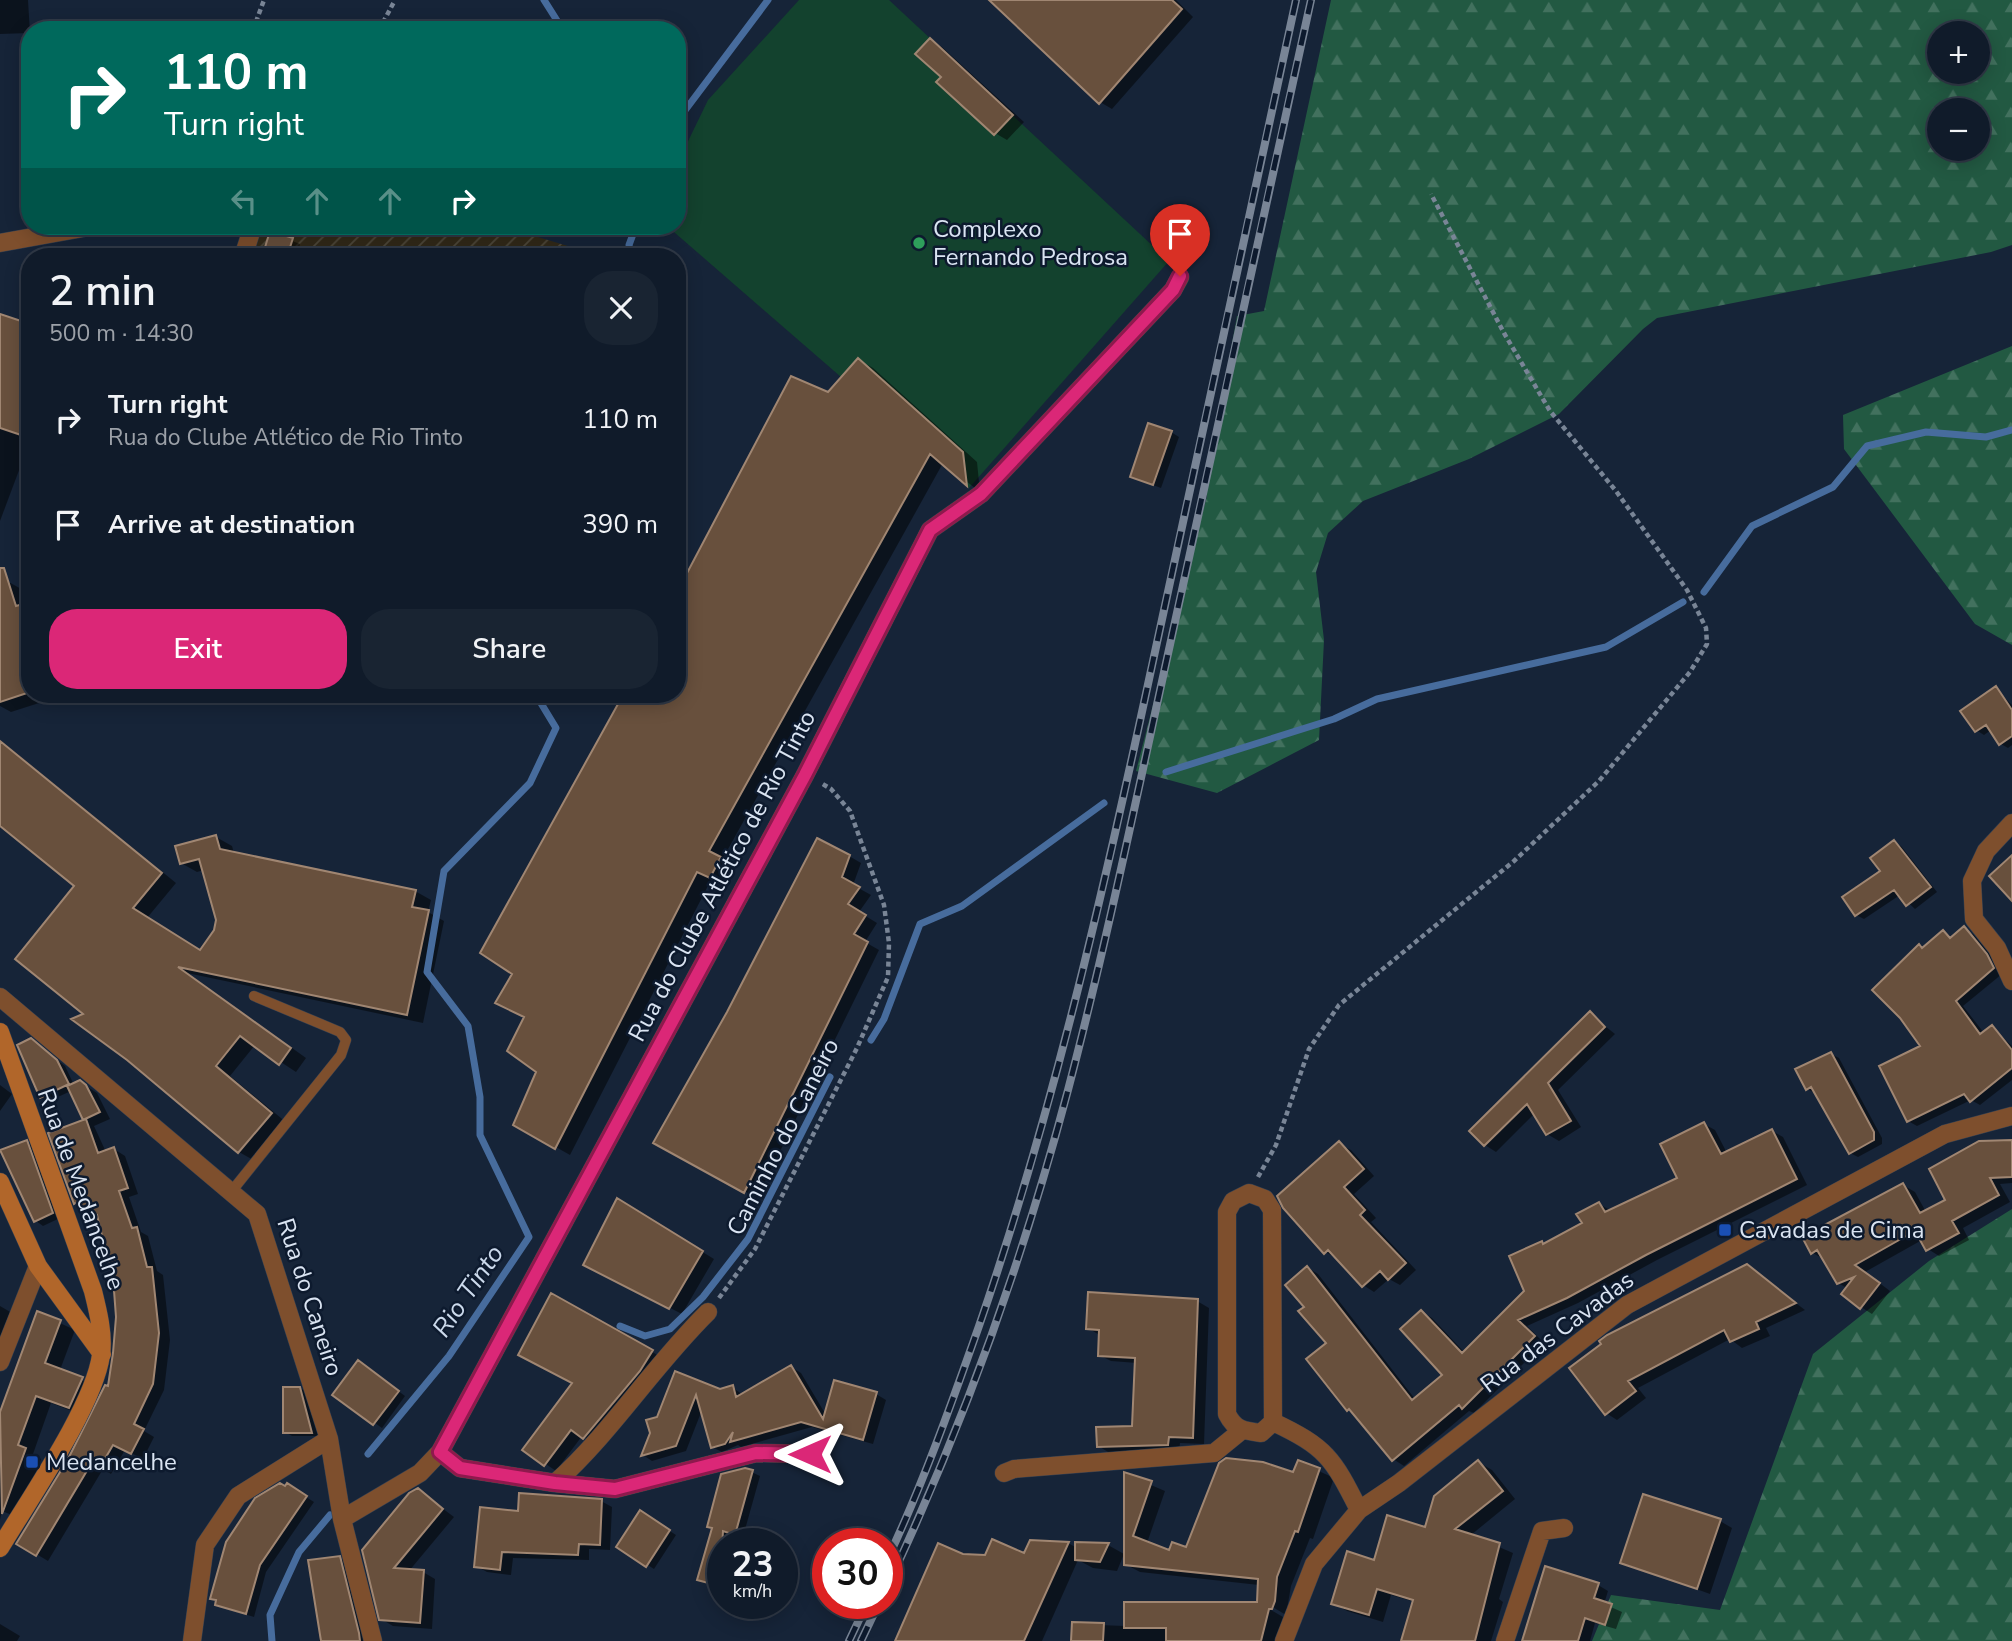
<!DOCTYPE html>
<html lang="en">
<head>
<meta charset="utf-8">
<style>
  body { margin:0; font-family:"Nunito Sans",sans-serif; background:#192432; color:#f1f3f6; height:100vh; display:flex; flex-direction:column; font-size:26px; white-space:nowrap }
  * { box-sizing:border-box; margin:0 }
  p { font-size:23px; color:#9ca1a8 }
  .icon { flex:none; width:38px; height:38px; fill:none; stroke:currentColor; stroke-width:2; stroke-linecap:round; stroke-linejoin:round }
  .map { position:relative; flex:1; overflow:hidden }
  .sheet { position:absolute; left:21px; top:248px; width:665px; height:455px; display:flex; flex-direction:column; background:#101b2a; border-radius:28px; box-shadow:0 4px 18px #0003,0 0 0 2px #303947 }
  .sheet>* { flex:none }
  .guide { position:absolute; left:21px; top:21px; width:665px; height:214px; border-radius:28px; box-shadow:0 4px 18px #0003,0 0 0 2px #303947; background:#00695c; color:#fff; overflow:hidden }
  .fabs { position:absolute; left:1927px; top:21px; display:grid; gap:14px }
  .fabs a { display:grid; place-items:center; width:63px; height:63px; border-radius:50%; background:#101b2a; box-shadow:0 4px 18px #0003,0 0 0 2px #303947; font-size:35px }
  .speed { position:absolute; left:707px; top:1528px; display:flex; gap:14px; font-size:35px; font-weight:700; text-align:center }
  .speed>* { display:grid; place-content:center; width:91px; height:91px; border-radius:50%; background:#101b2a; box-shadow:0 4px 18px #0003,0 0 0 2px #303947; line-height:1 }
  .speed small { font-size:18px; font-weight:400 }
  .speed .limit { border:10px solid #d22; background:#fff; color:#111 }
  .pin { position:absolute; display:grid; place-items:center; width:60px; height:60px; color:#fff; margin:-72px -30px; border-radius:50% 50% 50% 0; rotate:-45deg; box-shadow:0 0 7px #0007 }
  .pin .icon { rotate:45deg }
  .me { position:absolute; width:77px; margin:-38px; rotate:270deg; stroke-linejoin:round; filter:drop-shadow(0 0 5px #0008) }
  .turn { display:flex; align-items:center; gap:24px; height:147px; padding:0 28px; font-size:32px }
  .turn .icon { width:91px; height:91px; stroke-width:2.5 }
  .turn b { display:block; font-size:49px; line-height:60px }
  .lanes { display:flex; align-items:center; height:66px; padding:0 28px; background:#0003; justify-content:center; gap:35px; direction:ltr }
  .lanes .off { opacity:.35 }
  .round { display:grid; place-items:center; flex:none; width:74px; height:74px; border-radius:28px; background:#192432 }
  .head { display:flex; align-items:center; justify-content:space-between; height:119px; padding:0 28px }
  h1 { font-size:42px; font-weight:600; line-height:52px }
  .action { display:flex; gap:14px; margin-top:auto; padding:14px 28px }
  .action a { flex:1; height:80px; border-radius:28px; background:#db2777; color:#fff; font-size:28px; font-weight:600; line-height:80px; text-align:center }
  .action a+a { background:#192432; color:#f1f3f6 }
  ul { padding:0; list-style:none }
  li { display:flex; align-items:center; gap:21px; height:105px; padding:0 28px }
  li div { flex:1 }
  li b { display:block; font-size:26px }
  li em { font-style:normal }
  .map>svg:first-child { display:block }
  .industrial { fill:url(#industrial-furrows) }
  .grass { fill:#13422e }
  .forest { fill:url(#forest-firs); fill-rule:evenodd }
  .shadow { fill:#0007 }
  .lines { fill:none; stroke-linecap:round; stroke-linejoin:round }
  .stream { stroke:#476c9d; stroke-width:7 }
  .building { fill:#68503d; stroke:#a08672; stroke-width:2 }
  .lane-casing { stroke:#313f52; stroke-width:11 }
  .street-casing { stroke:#313f52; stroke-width:19 }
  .secondary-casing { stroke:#313f52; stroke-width:19 }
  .path { stroke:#798596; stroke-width:4.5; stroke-dasharray:5 3.5; stroke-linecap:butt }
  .lane { stroke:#7e4f2d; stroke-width:10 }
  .street { stroke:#7e4f2d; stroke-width:18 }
  .secondary { stroke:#b1662a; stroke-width:18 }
  .rail-casing { stroke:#798596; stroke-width:8 }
  .rail { stroke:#0d1a2e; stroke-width:5; stroke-dasharray:16; stroke-linecap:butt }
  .route-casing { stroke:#8e194d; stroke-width:18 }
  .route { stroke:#db2777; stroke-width:12 }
  .leisure-dot { fill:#2e9e5b; stroke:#0d1a2e; stroke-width:2.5 }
  .transit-dot { fill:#1a4fb4; stroke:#0d1a2e; stroke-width:2.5 }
  .labels { text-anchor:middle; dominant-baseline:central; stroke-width:5; stroke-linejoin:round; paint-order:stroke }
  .poi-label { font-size:24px; fill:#dae4f2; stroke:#0d1a2e; text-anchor:start }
  .street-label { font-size:24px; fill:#dae4f2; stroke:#0d1a2e }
  .water-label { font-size:26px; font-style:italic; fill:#cbd9eb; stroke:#0d1a2e }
</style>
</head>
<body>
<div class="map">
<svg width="2012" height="1641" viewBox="0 0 2012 1641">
  <defs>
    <pattern id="industrial-furrows" width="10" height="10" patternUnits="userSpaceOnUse" patternTransform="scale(1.75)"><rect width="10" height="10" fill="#322a19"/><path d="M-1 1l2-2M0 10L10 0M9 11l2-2" fill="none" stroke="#4f493b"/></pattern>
    <pattern id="forest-firs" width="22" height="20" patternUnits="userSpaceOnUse" patternTransform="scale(1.75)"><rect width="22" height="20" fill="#225942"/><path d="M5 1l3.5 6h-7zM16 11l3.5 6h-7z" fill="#42715e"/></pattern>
  </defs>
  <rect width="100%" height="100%" fill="#162438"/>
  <path class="industrial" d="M262 226H501L601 256 253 257Z"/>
  <path class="grass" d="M799 0H889L1169 261 969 488 667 226H677V164L708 100Z"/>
  <path class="forest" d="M1331 0H2012V245L1991 252 1657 318 1643 329 1559 414 1469 459 1363 501 1328 533 1316 572 1324 640 1319 740 1217 793 1136 771 1207 496 1205 490 1237 316 1264 311ZM1939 33H1978V72H1939ZM1939 110H1978V149H1939Z
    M2012 346V645L1975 624 1844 449 1843 415Z
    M2012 1209V1641H1592L1611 1595 1720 1610 1813 1354 1929 1261Z"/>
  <path class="shadow" d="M0 0H28L30 33 0 34Z
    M991 0H1176L1193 17 1112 109 1100 102Z
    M930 40 942 47 1024 122 1007 140 995 133 943 77Z
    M271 233 300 244 296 257 264 255Z
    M0 316 30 326V441L0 521Z
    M859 360 873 368 977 462 980 492 943 463 722 860 734 867 724 885 712 878 570 1155 515 1124 538 1071 515 973 482 952 625 695H677L828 395Z
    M1171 432 1179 437 1161 488 1132 477Z
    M7 581 23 590 30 604V695H64L11 712 0 706V583Z
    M1996 689 2012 705V745L2008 748 2001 744 1991 730 1984 735 1976 730Z
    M0 740 176 883 147 918 201 952 215 931 218 920 204 870 197 872 181 863 216 837 232 846 234 853 415 891 431 900 428 912 444 921 423 1023 187 973 306 1058 296 1072 255 1045 230 1076 287 1123 255 1161 239 1152 129 1059 86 1014 76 886 0 824Z
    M1894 842 1901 846 1937 892 1915 909 1900 895 1864 919 1856 915 1882 872Z
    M849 856 861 863 853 885 871 895 859 912 877 923 865 942 879 950 757 1198 656 1143Z
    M1964 929 1973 934 1996 961 2002 974 1963 1006 1984 1033 1992 1027 2012 1046V1080L1980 1105 1971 1100 1917 1126 1908 1121 1923 1047 1924 949 1943 932 1953 938Z
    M1590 1014 1615 1034 1558 1090 1581 1127 1559 1141 1547 1134 1535 1113 1496 1152 1485 1145 1472 1131Z
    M31 1040 65 1066 74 1085 80 1082 97 1093 110 1119 94 1126 106 1152 114 1149 125 1156 138 1194 129 1197 141 1232 148 1236 157 1271 163 1275 170 1340 164 1390 144 1431 154 1437 143 1459 125 1450 111 1474 103 1469 48 1561 18 1543 110 1388 118 1317 114 1266 110 1264 101 1223 87 1218 83 1207 75 1202 85 1121 71 1091 49 1101 41 1097Z
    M1831 1054 1839 1058 1882 1138V1144L1858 1157 1850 1153 1815 1093 1807 1089Z
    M0 1085 12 1094 0 1111Z
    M1704 1124 1715 1130 1727 1153 1772 1131 1783 1137 1807 1185 1657 1260 1578 1303 1527 1326 1544 1343 1474 1413 1469 1411 1404 1466 1393 1459 1355 1414 1348 1410 1328 1344 1307 1307 1308 1268 1318 1274 1415 1399 1444 1375 1422 1312 1432 1318 1465 1353 1526 1291 1542 1243 1545 1245 1584 1224 1599 1204 1610 1210 1679 1179Z
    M27 1142 34 1146 60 1218 43 1226 36 1221Z
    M2012 1142V1183L2000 1184 2010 1202 1963 1228 1969 1240 1939 1256 1928 1249 1922 1240 1865 1272 1890 1291 1872 1314 1861 1307 1847 1288 1838 1283 1825 1260 1813 1253 1903 1185 1915 1192 1926 1212 1947 1201Z
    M1339 1144 1351 1150 1374 1176 1354 1194 1376 1218 1371 1222 1416 1270 1400 1285 1389 1279 1374 1292 1363 1285 1337 1258 1325 1252Z
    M618 1200 714 1259 682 1314 597 1271Z
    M1747 1266 1805 1310 1766 1328 1770 1336 1742 1348 1730 1339 1638 1388 1646 1398 1617 1420 1606 1413 1571 1368Z
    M552 1296 663 1358 595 1444 582 1436 556 1471 524 1449 574 1383Z
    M1197 1301 1209 1308 1204 1444 1180 1443 1179 1451 1110 1453 1098 1446 1133 1428 1137 1363 1111 1361 1099 1355 1101 1336 1088 1328Z
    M0 1306 12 1313 0 1337Z
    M38 1313 75 1330 60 1370 97 1387 85 1416 51 1403 33 1454 41 1459 19 1518 2 1511 0 1520V1414Z
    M366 1367 405 1396 382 1428 335 1395Z
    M791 1367 801 1373 826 1415 876 1394 886 1400 873 1444 812 1427 741 1447 738 1445 722 1452 712 1447 702 1410 686 1451 652 1461 643 1455 676 1373 720 1390 732 1387 743 1395Z
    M300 1388 308 1393 319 1436H292L285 1432Z
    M1299 1462 1334 1478 1313 1539 1310 1538 1291 1586 1286 1615 1271 1606V1610L1283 1617 1277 1641H1073L1074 1624 1125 1626 1258 1604 1259 1585 1140 1572 1125 1564V1474L1165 1491 1147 1543 1170 1552 1187 1550 1295 1475Z
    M1478 1462 1492 1470 1515 1499 1471 1535 1513 1553 1499 1599 1503 1602 1491 1641H1403L1415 1602 1391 1595 1383 1622 1347 1611 1333 1603 1375 1562 1426 1529Z
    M745 1469 760 1476 741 1544H723V1588L699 1579Z
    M287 1485 314 1502 266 1572 254 1617 225 1608 212 1598Z
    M418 1490 454 1517 409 1571 423 1572 435 1579 432 1629 393 1626 381 1619 363 1550Z
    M601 1501 612 1507 610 1550 589 1549V1560L513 1558 511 1575 487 1572 476 1566 520 1513Z
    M648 1517 676 1535 654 1569 618 1546Z
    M1720 1521 1732 1528 1710 1594 1622 1562Z
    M1068 1543 1077 1548V1544L1108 1545 1124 1554 1117 1571 1093 1568 1078 1560 1042 1641H897L962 1556 1025 1555Z
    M339 1558 352 1565 369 1641H319Z
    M1598 1585 1608 1591 1604 1604 1622 1612 1616 1629 1595 1623 1590 1641H1525Z
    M0 1624 20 1636 17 1641H0Z"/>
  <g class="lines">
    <path class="stream" d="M544 0 563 30
      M677 121 768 0
      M632 257 629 245 636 226
      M677 450V451
      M1704 592 1752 526 1833 487 1867 446 1926 432 1986 437 2012 430
      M1166 772 1334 719 1377 699 1606 647 1683 602
      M871 1040 884 1019 920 924 962 906 1104 803
      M620 1326 645 1336 670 1329 703 1297 748 1239 830 1077
      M368 1454 449 1356 529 1237 480 1135V1097L468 1026 427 972 444 871 530 783 556 728 536 695
      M272 1641 270 1615 299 1552 330 1515"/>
  </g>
  <path class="building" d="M989 0H1172L1182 9 1099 104Z
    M930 38 1013 115 994 135 936 82 941 77 915 54Z
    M270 231 293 238 287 257H262Z
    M0 314 30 324V438L0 428Z
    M858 358 963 452 967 486 930 454 709 851 721 857 710 878 697 872 555 1149 513 1125 536 1072 507 1051 524 1017 495 1003 512 974 480 953 623 695H677V592L791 376 828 392Z
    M1148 423 1172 431 1153 485 1130 477Z
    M0 568H4L16 606 30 602V692L0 702Z
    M1996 686 2012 710V736L1999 745 1986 725 1975 732 1960 711Z
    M0 741 162 873 133 908 200 950 214 930 216 920 199 859 180 864 175 846 216 835 220 849 416 890 412 907 429 910 407 1015 178 967 291 1048 279 1065 240 1036 216 1066 272 1113 238 1153 127 1060 71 1019 83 1014 15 959 74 886 0 826Z
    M817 838 850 855 842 877 860 887 848 904 866 915 854 934 868 942 744 1193 653 1143 727 1012Z
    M1894 840 1931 887 1906 906 1894 890 1855 916 1842 897 1880 871 1870 858Z
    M2012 855V901L1989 876Z
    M1964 926 1987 954 1994 968 1956 1001 1980 1034 1992 1025 2012 1050V1068L1970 1102 1964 1094 1907 1122 1879 1066 1920 1046 1900 1018 1872 990 1919 944 1922 948 1943 930 1950 938Z
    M1590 1011 1605 1027 1548 1083 1571 1121 1546 1135 1527 1104 1484 1146 1469 1131Z
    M31 1038 57 1060 69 1084 40 1098 17 1045Z
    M1831 1052 1874 1132V1140L1849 1154 1811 1087 1806 1090 1795 1069Z
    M80 1080 86 1085 100 1112 83 1120 86 1119 98 1153 114 1147 128 1188 119 1191 132 1228 137 1227 147 1267H152L159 1333 153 1384 134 1424 144 1429 131 1454 113 1445 99 1469 91 1464 36 1556 16 1544 68 1459 105 1385 108 1386 113 1353 116 1317 112 1264 109 1265 97 1215 86 1219 79 1201 74 1204 48 1133 83 1120 67 1086Z
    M1704 1122 1721 1154 1772 1129 1797 1179 1646 1255 1567 1298 1518 1320 1535 1336 1462 1409 1459 1405 1392 1461 1349 1409 1347 1411 1306 1359 1326 1343 1298 1311 1304 1307 1285 1285 1307 1266 1412 1400 1442 1375 1400 1329 1421 1310 1462 1353 1524 1291 1509 1256 1542 1241 1543 1244 1582 1223 1576 1214 1599 1202 1605 1212 1677 1178 1660 1144Z
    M27 1140 53 1213 34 1222 0 1150Z
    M2012 1140V1177L1990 1178 1999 1195 1952 1221 1959 1233 1926 1251 1915 1231 1855 1265 1880 1283 1860 1309 1841 1294 1854 1277 1837 1284 1817 1250 1811 1254 1802 1237 1903 1183 1920 1213 1945 1200 1929 1169 1979 1141Z
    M1339 1141 1364 1169 1344 1187 1365 1210 1360 1215 1406 1263 1388 1280 1380 1271 1362 1287 1328 1250 1324 1254 1283 1208 1277 1196Z
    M617 1198 703 1251 669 1309 583 1265Z
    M1747 1264 1796 1303 1756 1322 1759 1329 1730 1342 1724 1330 1628 1381 1636 1391 1605 1415 1569 1368 1601 1344 1599 1341 1607 1335Z
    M1088 1292 1198 1299 1193 1438 1169 1437 1168 1445 1097 1447 1096 1427 1132 1426 1135 1358 1098 1356 1099 1330 1086 1329Z
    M551 1293 653 1350 640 1371 583 1439 571 1430 544 1466 522 1450 572 1383 518 1355Z
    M37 1311 61 1320 45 1363 83 1377 69 1408 36 1396 18 1445 26 1448 2 1514 0 1412Z
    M358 1360 399 1391 373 1425 332 1395Z
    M791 1365 823 1419 834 1380 877 1392 863 1440 801 1422 730 1442 733 1432 725 1444 711 1448 696 1395 676 1446 641 1456 650 1433 646 1420 657 1417 675 1371 720 1389 733 1385 736 1397Z
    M283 1387H300L312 1433H283Z
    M1226 1458 1263 1462 1293 1472 1298 1460 1320 1468 1298 1532 1295 1531 1277 1577 1275 1601 1272 1609H1269L1261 1641H1166V1628H1124V1602H1257L1258 1579 1124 1565V1472L1152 1481 1133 1536 1169 1550 1172 1542 1186 1547 1219 1463Z
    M1478 1460 1503 1491 1455 1529 1500 1543 1475 1641H1401L1413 1600 1377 1589 1369 1615 1331 1604 1347 1551 1374 1560 1387 1515 1425 1527 1434 1496Z
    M745 1468 753 1470 735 1535 723 1531 720 1586 697 1580 712 1528 707 1527 721 1474Z
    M280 1483 285 1486 287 1483 307 1496 260 1565 246 1614 215 1605 216 1600 210 1599 226 1542 255 1498Z
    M418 1488 443 1509 394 1568 424 1570 420 1623 379 1620 362 1550 409 1493Z
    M519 1493 602 1499 600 1545 579 1544 578 1555 502 1552 500 1570 474 1567 480 1507 518 1511Z
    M1643 1494 1721 1519 1697 1589 1620 1563Z
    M640 1510 670 1530 646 1567 616 1547Z
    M992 1539 1024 1553 1030 1540 1069 1542 1024 1641H895L938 1543 963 1554 985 1555Z
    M1075 1542 1109 1543 1100 1562 1075 1560Z
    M340 1556 359 1633 360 1641H321L308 1560Z
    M1545 1566 1599 1583 1594 1598 1612 1604 1605 1625 1585 1618 1578 1641H1522Z
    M1072 1622 1104 1623 1103 1641H1071Z"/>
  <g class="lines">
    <defs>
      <path id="lane" d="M231 1192 341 1055 346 1040 340 1032 254 996"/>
      <path id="street" d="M0 243 94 226
        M243 257 253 226
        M2012 823 1986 851 1972 881 1974 919 1997 948 2012 981
        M0 997 257 1214 329 1439 342 1519 373 1641
        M0 1362 38 1266
        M1273 1422 1261 1433C1244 1431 1235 1430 1227 1414V1212L1233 1201 1249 1193 1265 1199 1272 1210 1273 1422C1326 1447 1333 1458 1359 1510
        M440 1452 460 1468 555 1483 615 1489 756 1453 810 1454
        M1004 1473 1014 1469 1214 1453 1241 1431
        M555 1483C612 1432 653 1366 708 1312
        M342 1519 420 1473 440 1452 805 775 930 530 981 494 1173 290 1180 277
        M192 1641 205 1545 238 1496 329 1439
        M1284 1641 1314 1564 1359 1510 1399 1483 1627 1305 1945 1134 2012 1116
        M1505 1641 1542 1531 1564 1528"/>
      <path id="secondary" d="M0 1032 93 1291C98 1311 104 1335 101 1355 94 1406 28 1501 0 1548
        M0 1182 38 1266 102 1354"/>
    </defs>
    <use href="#lane" class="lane-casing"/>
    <use href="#street" class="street-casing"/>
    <use href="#secondary" class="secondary-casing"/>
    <path class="path" d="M253 30 264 0
      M379 30 395 0
      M1258 1177 1276 1145 1309 1049 1339 1005 1514 861 1599 781 1690 672 1707 644 1706 628 1687 590 1616 491 1550 411 1504 333 1431 194
      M719 1298 755 1249 857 1048 888 977 889 943 884 905 850 811 831 789 821 783"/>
    <use href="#lane" class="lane"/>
    <use href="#street" class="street"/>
    <use href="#secondary" class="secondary"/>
    <defs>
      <path id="rail" d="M887 1560C923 1484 951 1405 979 1326 1050 1121 1099 911 1145 698 1195 466 1245 233 1296 0
        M887 1587C962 1428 1023 1260 1068 1090 1105 949 1135 805 1166 663 1214 442 1262 221 1311 0
        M849 1641 867 1603
        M861 1641 879 1603"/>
    </defs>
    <use href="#rail" class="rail-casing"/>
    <use href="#rail" class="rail"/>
  </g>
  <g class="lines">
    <defs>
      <path id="route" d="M810 1454 756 1453 615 1489 555 1483 460 1468 440 1452 805 775 930 530 981 494 1173 290 1180 276"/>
    </defs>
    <use href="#route" class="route-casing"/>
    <use href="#route" class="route"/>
  </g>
  <circle class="leisure-dot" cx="919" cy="243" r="7"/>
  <g class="transit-dot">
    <rect x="1718" y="1223" width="14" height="14" rx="3.5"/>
    <rect x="25" y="1455" width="14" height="14" rx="3.5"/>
  </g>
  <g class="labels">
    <g class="poi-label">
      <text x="933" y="229">Complexo<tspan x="933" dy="28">Fernando Pedrosa</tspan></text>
      <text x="1739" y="1230">Cavadas de Cima</text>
      <text x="46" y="1462">Medancelhe</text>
    </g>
    <g class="street-label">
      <text transform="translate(722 876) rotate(-62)">Rua do Clube Atlético de Rio Tinto</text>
      <text transform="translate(783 1137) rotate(-63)">Caminho do Caneiro</text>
      <text transform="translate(81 1189) rotate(70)">Rua de Medancelhe</text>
      <text transform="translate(310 1297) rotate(72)">Rua do Caneiro</text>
      <text transform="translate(1557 1332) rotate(-37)">Rua das Cavadas</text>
    </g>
    <g class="water-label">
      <text transform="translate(468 1291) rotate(-56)">Rio Tinto</text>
    </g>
  </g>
</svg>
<div class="fabs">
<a>+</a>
<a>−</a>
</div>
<div class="speed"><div>23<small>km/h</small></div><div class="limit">30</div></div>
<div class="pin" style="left:1180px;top:276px;background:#d93025"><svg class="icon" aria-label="arrive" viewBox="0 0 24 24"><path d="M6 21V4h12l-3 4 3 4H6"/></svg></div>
<svg class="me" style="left:810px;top:1454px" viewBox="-20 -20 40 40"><path d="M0-17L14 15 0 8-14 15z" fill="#db2777" stroke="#fff" stroke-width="4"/></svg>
<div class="guide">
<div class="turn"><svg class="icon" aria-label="right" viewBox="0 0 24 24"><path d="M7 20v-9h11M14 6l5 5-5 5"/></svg><div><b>110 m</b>Turn right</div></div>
<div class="lanes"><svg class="icon off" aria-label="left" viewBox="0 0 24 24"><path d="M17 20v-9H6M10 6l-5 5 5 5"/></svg><svg class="icon off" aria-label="ahead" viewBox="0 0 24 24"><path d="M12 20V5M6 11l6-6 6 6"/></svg><svg class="icon off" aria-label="ahead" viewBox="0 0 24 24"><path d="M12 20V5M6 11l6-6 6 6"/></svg><svg class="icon" aria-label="right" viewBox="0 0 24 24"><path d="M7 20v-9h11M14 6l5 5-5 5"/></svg></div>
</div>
<section class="sheet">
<div class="head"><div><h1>2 min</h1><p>500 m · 14:30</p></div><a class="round"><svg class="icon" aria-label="close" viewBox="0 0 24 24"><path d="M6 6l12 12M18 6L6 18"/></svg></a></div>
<ul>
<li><svg class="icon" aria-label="right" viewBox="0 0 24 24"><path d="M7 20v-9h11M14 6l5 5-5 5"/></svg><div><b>Turn right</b><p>Rua do Clube Atlético de Rio Tinto</p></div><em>110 m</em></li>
<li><svg class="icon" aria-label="arrive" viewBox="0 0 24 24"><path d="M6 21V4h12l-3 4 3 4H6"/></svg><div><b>Arrive at destination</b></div><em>390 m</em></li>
</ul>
<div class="action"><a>Exit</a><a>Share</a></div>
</section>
</div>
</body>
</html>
